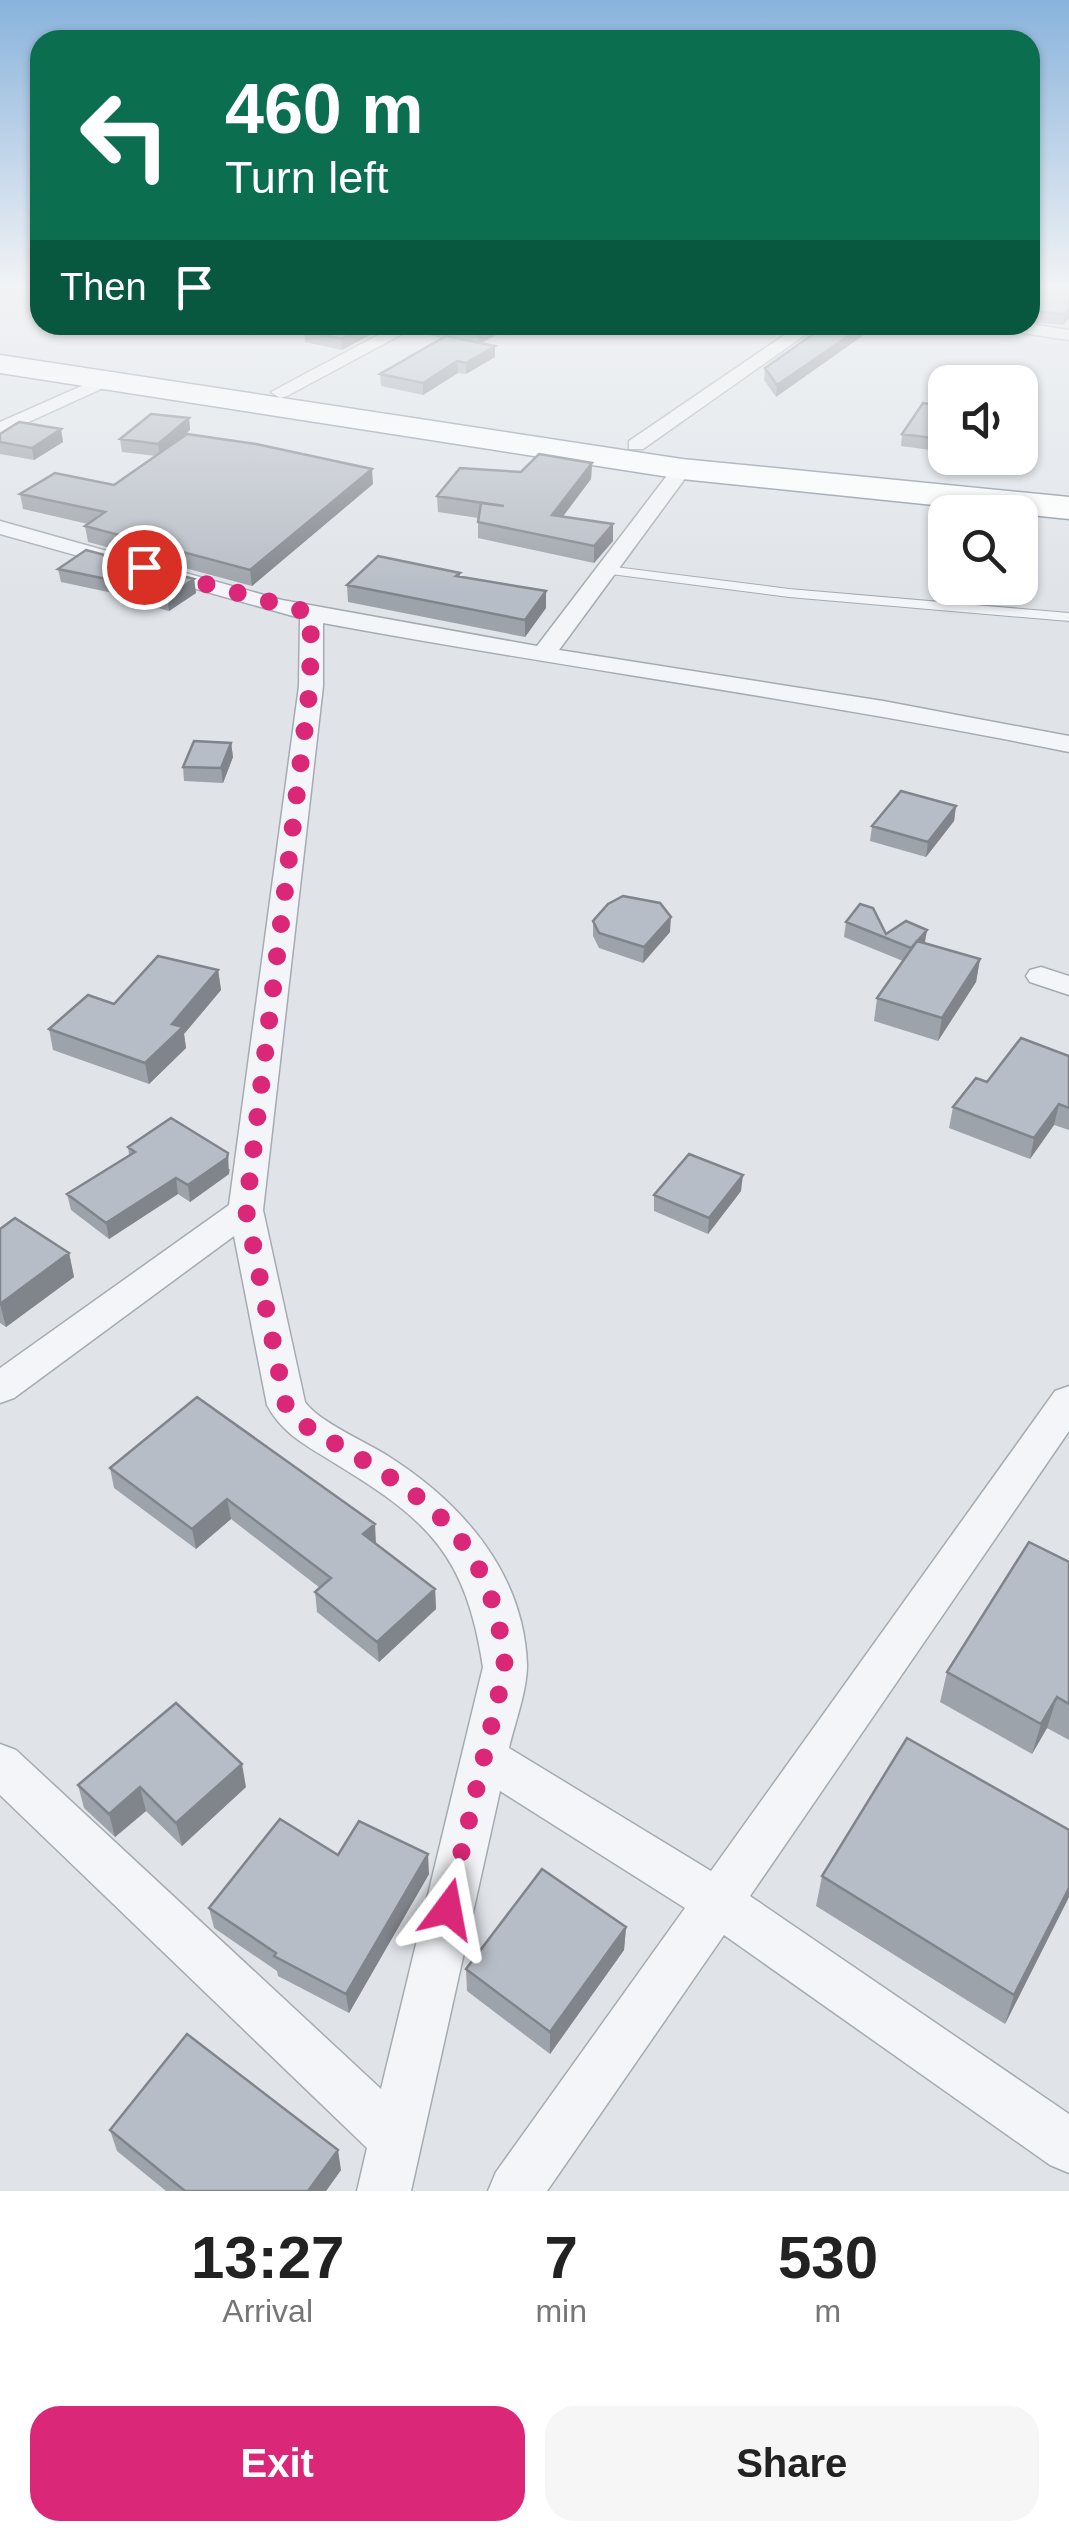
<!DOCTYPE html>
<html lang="en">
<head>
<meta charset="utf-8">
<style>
  body { margin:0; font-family:Arial,sans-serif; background:#f6f6f6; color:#222; height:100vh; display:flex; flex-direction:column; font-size:38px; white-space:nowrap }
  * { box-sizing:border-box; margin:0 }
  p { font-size:32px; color:#767676 }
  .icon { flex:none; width:55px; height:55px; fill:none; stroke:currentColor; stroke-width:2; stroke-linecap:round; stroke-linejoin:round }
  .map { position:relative; height:2191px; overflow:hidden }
  .drawer { display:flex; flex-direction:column; background:#fff; flex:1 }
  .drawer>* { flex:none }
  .banner { position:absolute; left:30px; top:30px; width:1010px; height:305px; border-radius:30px; box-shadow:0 2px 8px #0004; background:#0b6e4f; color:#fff; overflow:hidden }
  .buttons { position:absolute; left:928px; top:365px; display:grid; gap:20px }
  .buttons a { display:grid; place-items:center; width:110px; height:110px; border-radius:20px; background:#fff; box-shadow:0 2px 8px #0004; font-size:50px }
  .pin { position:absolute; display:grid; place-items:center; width:85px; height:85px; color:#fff; margin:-42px; border:5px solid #fff; border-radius:50%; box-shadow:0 2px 10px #0007 }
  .me { position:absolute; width:110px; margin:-55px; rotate:13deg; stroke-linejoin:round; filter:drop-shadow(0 0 8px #0008) }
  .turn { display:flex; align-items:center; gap:35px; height:210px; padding:0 30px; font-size:45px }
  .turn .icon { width:130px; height:130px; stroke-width:2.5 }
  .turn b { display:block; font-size:70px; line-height:85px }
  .then { display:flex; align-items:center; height:95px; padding:0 30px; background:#0003; gap:20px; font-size:38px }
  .eta { display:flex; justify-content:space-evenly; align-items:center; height:170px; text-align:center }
  .eta b { font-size:60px; font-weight:800; line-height:70px }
  .primary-button { display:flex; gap:20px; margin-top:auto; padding:20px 30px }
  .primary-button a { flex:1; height:115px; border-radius:30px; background:#db2777; color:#fff; font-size:40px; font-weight:800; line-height:115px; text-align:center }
  .primary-button a+a { background:#f6f6f6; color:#222 }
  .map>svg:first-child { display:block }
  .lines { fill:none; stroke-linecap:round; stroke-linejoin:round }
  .service-casing { stroke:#a5abb3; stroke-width:2 }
  .minor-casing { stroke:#a5abb3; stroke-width:3 }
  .trunk-casing { stroke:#8791a0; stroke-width:3 }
  .service { fill:#f3f5f8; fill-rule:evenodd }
  .minor { fill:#f3f5f8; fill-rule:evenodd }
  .trunk { fill:#fff; fill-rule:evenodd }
  .wall { fill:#9da3aa }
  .shaded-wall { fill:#80848b }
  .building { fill:#b7bdc6; stroke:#80848b; stroke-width:2.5 }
  .route { stroke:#db2777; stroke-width:18; stroke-dasharray:0 32.4 }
</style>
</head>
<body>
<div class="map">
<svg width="1069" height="2191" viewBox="0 0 1069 2191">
  <rect width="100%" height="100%" fill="#e0e4e9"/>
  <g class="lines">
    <defs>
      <path id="service" d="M607 566 789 589 1069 613V621L789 597 603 573 601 570Z"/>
      <path id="minor" d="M1030 324 1069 330V340L1002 330 993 325Z
        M397 325H419L287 396 280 398 271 392Z
        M799 325H819L643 449H629V441Z
        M104 376 110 377V385L0 435V422Z
        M682 463 692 469 559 650 883 701 1069 736V752C821 701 571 669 323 623V686L263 1210 305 1402C319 1422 366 1442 388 1456 462 1503 524 1573 527 1665 527 1691 515 1722 509 1748L711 1871 1055 1391 1069 1386V1431L750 1896 1069 2114V2173L1050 2165 724 1935 547 2191H488L496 2172 685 1908 500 1791 411 2191H357L367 2148 0 1795V1744L16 1750 381 2089 483 1667C466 1556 430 1521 336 1464 308 1446 283 1435 267 1405L234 1236 14 1398 0 1403V1368L229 1205 299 686 300 618 0 534V521L282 600 537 646 675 465Z
        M1041 967 1069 976V995L1030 982 1026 976 1030 970Z"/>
      <path id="trunk" d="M0 355 682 459 1069 497V519L682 479 0 373Z"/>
    </defs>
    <use href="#service" class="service-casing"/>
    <use href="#minor" class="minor-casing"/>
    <use href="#trunk" class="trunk-casing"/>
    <use href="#service" class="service"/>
    <use href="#minor" class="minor"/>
    <use href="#trunk" class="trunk"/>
  </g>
  <path class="wall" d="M1069 287V318L1063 325 1030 322V301Z
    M315 325H389L342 350 305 342 304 330Z
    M414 325H514L481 343 495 357 466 374 458 373 423 395 381 386 380 374 443 338 415 332Z
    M826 325 776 397 764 380 765 368Z
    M945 406 938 451 901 446 902 434Z
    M189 418 190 430 181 439 373 484 252 586 88 542 85 526 88 524 23 509 20 494 114 485 156 456 122 452 120 439Z
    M61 429 63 442 34 460 0 454V434Z
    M592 463 591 479 563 516 613 524V541L594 563 478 538V518L438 512 437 496 521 472Z
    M58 569 194 579 196 593 169 611 128 600 127 596 61 582Z
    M460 573V577L546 591V608L525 637 348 602 347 585Z
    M231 743 233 757 223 783 184 781 183 767Z
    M956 806 954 821 926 857 870 841 872 826Z
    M593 921 670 932 643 963 599 948 593 936Z
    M846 922 886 934 927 930 925 943 980 959 976 982 938 1041 874 1021 877 998 903 961 844 937Z
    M218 970 221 990 184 1034 186 1048 149 1084 53 1050 49 1029 114 1004Z
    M1069 1056V1130L1054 1125 1030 1159 949 1128 953 1107 987 1082Z
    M128 1147 230 1169 229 1174 190 1202 178 1194 109 1239 71 1210 67 1194 129 1155Z
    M741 1191 708 1234 654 1211V1195Z
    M0 1229 69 1253 74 1277 6 1327 0 1323Z
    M197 1397 376 1544 435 1589 436 1609 379 1662 317 1612 315 1592 320 1588 231 1519 196 1549 114 1488 110 1468Z
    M1069 1562V1740L1047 1728 1032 1754 940 1702 947 1672Z
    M78 1785 246 1787 182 1846 146 1811 115 1837 84 1808Z
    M1069 1830V1897L1005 2024 816 1906 822 1876Z
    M338 1855 429 1874 349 2013 278 1976 277 1971 214 1928 209 1908Z
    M626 1927 624 1950 550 2054 467 1991 466 1969Z
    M110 2130 341 2170 326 2191H166L117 2151Z"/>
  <path class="shaded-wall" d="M1069 309V318L1063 325 1064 314Z
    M368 325H389L342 350 341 339Z
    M494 325H514L478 345 477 334Z
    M864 325H878L776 397 777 385Z
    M495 346V357L466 374V363Z
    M457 361 458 373 423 395V383Z
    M189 418 190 430 160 456 158 444Z
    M61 429 63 442 34 460 32 448Z
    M945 430V440L938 451 939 439Z
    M592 463 591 479 552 531V515Z
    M372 469 373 484 252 586 250 570Z
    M613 524V541L594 563V546Z
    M194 579 196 593 169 611 167 597Z
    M546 591V608L525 637V620Z
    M231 743 233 757 223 783 221 768Z
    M956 806 954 821 926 857 928 842Z
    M671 917 670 932 643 963 644 947Z
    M927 930 924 945 911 948Z
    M980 959 976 982 938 1041 942 1018Z
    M218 970 221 990 184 1034 186 1048 149 1084 145 1063 172 1024Z
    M1059 1104 1054 1125 1030 1159 1034 1138Z
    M228 1153 229 1174 190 1202 188 1185Z
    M743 1175 741 1191 708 1234 709 1218Z
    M176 1178 178 1194 109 1239 106 1223Z
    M69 1253 74 1277 6 1327 0 1304Z
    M227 1499 231 1519 196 1549 192 1529Z
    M375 1524 376 1544 363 1534Z
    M435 1589 436 1609 379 1662 377 1642Z
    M1057 1697 1047 1728 1032 1754 1041 1724Z
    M242 1764 246 1787 182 1846 176 1823Z
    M140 1787 146 1811 115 1837 109 1814Z
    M428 1854 429 1874 349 2013 346 1994Z
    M1069 1888V1897L1005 2024 1014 1995Z
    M626 1927 624 1950 550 2054V2032Z
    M338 2150 341 2170 326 2191H308Z"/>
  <path class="building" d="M1044 287H1069V309L1064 314 1030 311V301Z
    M315 325H368L341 339 304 330Z
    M435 325H494L477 334Z
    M826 325H864L777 385 765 368Z
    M446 336 495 346 466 363 457 361 423 383 380 374Z
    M923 403 945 406V430L939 439 902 434Z
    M151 414 189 418 158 444 120 439Z
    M19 422 61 429 32 448 0 442V434Z
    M187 434 256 444 372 469 250 570 85 526 105 512 20 494 55 473 114 485Z
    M539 454 592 463 552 515 613 524 594 546 478 522 481 503 504 506 437 496 460 468 521 472Z
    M86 550 194 579 167 597 126 587 131 584 58 569Z
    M378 556 460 573 456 576 546 591 525 620 347 585Z
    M194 741 231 743 221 768 183 767Z
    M901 791 956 806 928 842 872 826Z
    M623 896 660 903 671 917 644 947 599 933 593 921 608 904Z
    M860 904 873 908 886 934 906 921 927 930 911 948 846 922Z
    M917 941 980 959 942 1018 877 998Z
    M158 956 218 970 172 1024 183 1027 145 1063 49 1029 88 995 114 1004Z
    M1021 1038 1069 1056V1108L1059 1104 1034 1138 953 1107 976 1078 987 1082Z
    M171 1118 228 1153 227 1158 188 1185 176 1178 106 1223 67 1194 135 1152 128 1147Z
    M689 1154 743 1175 709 1218 654 1195Z
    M15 1218 69 1253 0 1304V1229Z
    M197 1397 375 1524 363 1534 435 1589 377 1642 315 1592 331 1578 227 1499 192 1529 110 1468Z
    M1029 1542 1069 1562V1704L1057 1697 1041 1724 947 1672Z
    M176 1703 242 1764 176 1823 140 1787 109 1814 78 1785Z
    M907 1738 1069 1830V1888L1014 1995 822 1876Z
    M280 1819 338 1855 359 1821 428 1854 346 1994 274 1956 276 1953 209 1908Z
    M542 1869 626 1927 550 2032 466 1969Z
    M187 2034 338 2150 308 2191H185L110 2130Z"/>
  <linearGradient id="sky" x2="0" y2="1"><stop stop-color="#89b3dc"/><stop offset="0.48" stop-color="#f1f3f5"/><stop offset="1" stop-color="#f1f3f5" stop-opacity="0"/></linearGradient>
  <rect width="1069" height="594" fill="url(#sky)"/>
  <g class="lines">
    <path class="route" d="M144 567 311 613 310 686 246 1210 286 1406 296 1420C408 1489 492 1520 505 1668L448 1909"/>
  </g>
</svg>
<div class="buttons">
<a><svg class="icon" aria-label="sound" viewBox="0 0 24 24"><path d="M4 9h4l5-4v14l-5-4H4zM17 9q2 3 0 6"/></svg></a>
<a><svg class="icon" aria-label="search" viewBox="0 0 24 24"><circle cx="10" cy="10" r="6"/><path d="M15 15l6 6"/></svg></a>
</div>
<div class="pin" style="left:144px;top:567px;background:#d93025"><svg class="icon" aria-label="arrive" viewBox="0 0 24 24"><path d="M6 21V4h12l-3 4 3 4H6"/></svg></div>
<svg class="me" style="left:448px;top:1909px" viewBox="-20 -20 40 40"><path d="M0-17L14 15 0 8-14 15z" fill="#db2777" stroke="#fff" stroke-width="4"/></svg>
<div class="banner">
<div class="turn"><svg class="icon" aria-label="left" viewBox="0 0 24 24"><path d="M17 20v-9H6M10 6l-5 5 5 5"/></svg><div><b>460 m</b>Turn left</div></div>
<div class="then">Then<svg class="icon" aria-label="arrive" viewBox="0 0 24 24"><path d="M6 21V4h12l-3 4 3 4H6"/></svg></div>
</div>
</div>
<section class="drawer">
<div class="eta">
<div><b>13:27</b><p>Arrival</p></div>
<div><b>7</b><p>min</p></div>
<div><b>530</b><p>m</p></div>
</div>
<div class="primary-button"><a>Exit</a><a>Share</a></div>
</section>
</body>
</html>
